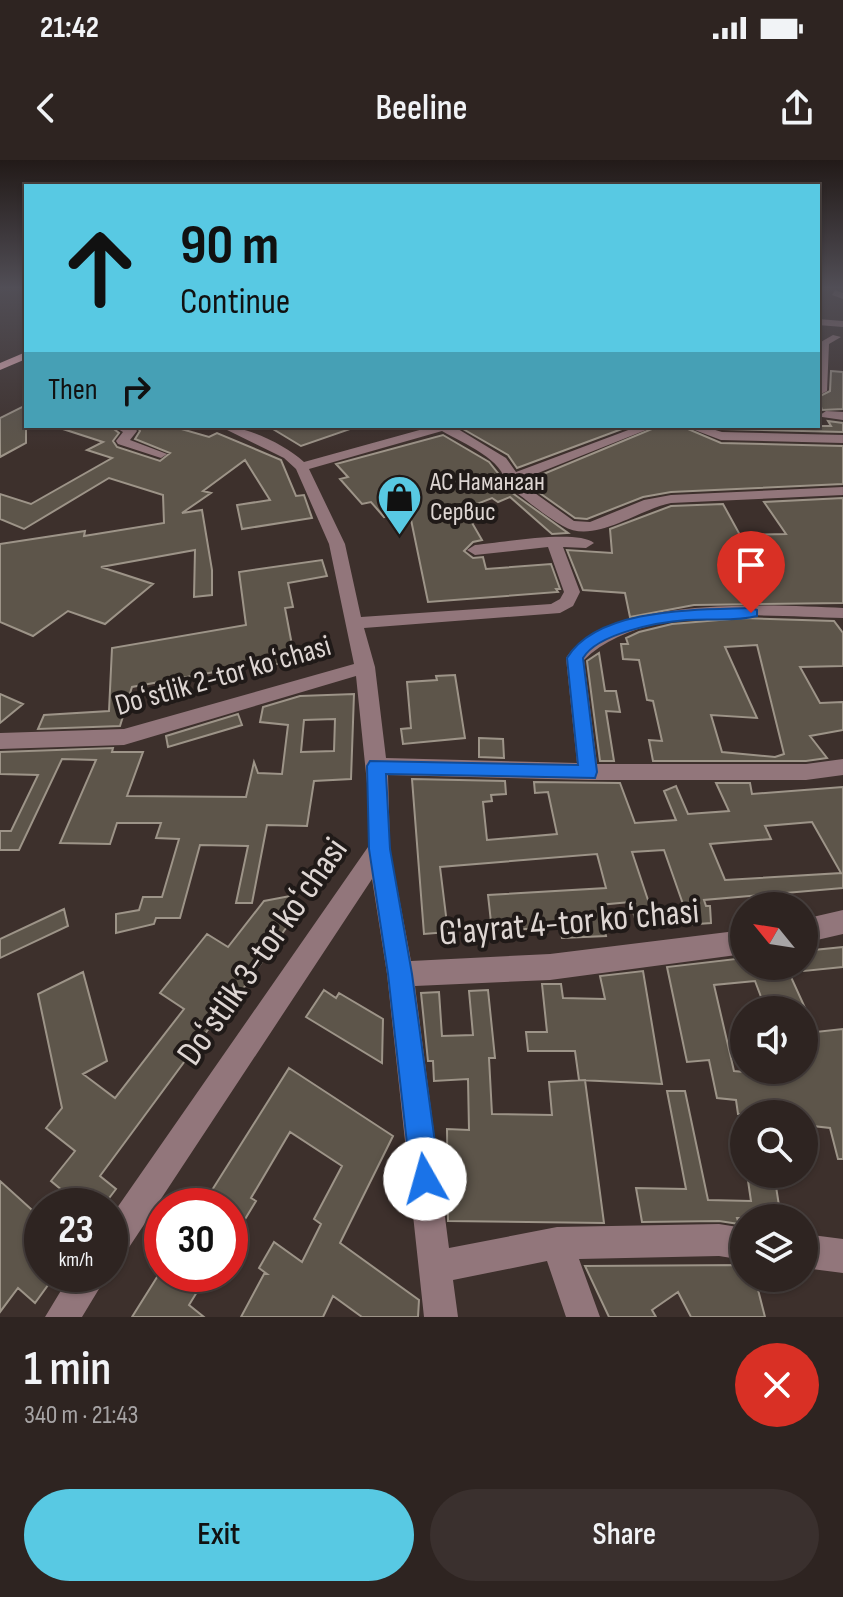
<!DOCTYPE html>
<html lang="en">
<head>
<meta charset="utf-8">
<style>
  body { margin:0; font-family:"Sofia Sans Condensed",sans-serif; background:#3a302e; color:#f1f3f6; height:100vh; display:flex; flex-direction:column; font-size:30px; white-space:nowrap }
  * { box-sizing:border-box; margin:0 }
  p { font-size:26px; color:#a7a4a5 }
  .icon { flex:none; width:44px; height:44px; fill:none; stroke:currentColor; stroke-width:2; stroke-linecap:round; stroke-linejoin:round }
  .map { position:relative; height:1157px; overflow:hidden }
  .panel { display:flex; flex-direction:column; background:#2e2421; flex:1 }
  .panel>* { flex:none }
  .guide { position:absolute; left:24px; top:24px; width:796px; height:244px; border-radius:0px; box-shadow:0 2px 6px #0004,0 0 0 2px #49413f; background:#58c9e3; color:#111; overflow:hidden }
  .needle { width:52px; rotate:300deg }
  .buttons { position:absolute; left:730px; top:732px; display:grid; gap:16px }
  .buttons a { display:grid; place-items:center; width:88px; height:88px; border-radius:50%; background:#2e2421; box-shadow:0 2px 6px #0004,0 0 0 2px #49413f; font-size:40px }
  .speed { position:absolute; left:24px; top:1028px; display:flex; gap:16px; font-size:40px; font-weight:700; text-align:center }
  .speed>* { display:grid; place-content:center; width:104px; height:104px; border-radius:50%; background:#2e2421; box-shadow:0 2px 6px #0004,0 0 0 2px #49413f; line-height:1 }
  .speed small { font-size:20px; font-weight:400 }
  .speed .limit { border:12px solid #d22; background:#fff; color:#111 }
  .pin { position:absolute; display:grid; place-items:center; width:68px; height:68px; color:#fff; margin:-82px -34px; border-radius:50% 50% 50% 0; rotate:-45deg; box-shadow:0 0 8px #0007 }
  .pin .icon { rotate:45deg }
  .me { position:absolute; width:88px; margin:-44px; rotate:353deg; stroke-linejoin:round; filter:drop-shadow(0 0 6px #0008) }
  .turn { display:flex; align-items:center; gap:28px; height:168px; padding:0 24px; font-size:36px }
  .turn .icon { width:104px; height:104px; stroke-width:2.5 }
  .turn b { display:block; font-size:56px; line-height:68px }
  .then { display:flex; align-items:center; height:76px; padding:0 24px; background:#0003; gap:16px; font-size:30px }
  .round { display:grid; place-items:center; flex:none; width:84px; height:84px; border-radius:42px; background:#3a302e }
  .overview { display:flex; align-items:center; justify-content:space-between; height:136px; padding:0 24px }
  h1 { font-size:48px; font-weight:600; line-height:60px }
  .cta { display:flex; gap:16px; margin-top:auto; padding:16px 24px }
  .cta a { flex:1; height:92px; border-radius:48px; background:#58c9e3; color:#111; font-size:32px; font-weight:600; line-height:92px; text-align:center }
  .cta a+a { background:#3a302e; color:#f1f3f6 }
  .status { display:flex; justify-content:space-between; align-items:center; height:56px; padding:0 40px; background:#2e2421; direction:ltr }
  .status svg { height:22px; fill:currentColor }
  header { display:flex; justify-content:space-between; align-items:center; height:104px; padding:0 24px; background:#2e2421; font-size:36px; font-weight:600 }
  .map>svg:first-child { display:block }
  .building { fill:#5d554a; stroke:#9d9488; stroke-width:2; fill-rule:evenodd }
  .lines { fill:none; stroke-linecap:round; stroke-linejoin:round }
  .minor { fill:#92767b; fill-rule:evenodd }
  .major { fill:#f0b8c2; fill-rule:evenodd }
  .route { fill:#1a73e8; stroke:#114b97; stroke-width:2 }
  .labels { text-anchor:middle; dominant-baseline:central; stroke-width:8; stroke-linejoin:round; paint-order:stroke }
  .far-poi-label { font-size:26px; fill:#ded6d3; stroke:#201a18; text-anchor:start }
  .street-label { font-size:30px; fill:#ded6d3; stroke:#201a18 }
  .near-street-label { font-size:36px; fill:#ded6d3; stroke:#201a18 }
</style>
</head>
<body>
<div class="status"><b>21:42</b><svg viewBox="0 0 49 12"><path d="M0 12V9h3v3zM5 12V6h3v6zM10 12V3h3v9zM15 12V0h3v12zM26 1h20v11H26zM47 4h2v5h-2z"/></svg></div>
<header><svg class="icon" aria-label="back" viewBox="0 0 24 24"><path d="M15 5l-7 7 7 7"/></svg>Beeline<svg class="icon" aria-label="share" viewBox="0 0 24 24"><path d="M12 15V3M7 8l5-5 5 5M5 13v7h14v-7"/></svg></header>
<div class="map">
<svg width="843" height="1157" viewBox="0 0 843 1157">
  <rect width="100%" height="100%" fill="#3d302c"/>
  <path class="building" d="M831 211 843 212V249L822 250 818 237 830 231Z
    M26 245V283L0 297V258Z
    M828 261 843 263V272L722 269 712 266H831Z
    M64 266H110L119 273 113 281 117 287 160 301 170 293 135 279 140 271 137 266H171L209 277 217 273 281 300 296 336 304 335 312 358 242 369 237 345 270 340 245 300 203 331 211 333 182 353 202 350 212 410V435L194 437 195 390 101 407 153 424 105 464 68 451 33 476 0 462V384L85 371 84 376 164 363 163 335 109 318 24 369 0 359V334L31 344 112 298 87 290 103 282 63 269Z
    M268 266H352L353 268 301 286Z
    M471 266H630L517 308 508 295 463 269Z
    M659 266H681L721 283 843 286V324L671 332 643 337 587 359 575 358 524 322Z
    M443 275 489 302 501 317 504 327 568 373 552 374 510 337 498 342 492 338 464 349 482 380 473 382 464 391 473 398 483 397 486 409 551 404 560 429H556L558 432 428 442 409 350 384 357 371 342 362 344 340 319 348 317 336 304Z
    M843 338V443L694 445 630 457 625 433 583 430 567 390 612 393 610 369 671 346 723 344 740 375 786 374 764 342Z
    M322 400 327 416 288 423 293 447 285 448 295 501 259 507V504L132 527 120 566 38 569 44 555 109 551 112 488 246 465 239 412Z
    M743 458 834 461 843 473V506L800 507 820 543 843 542V570L810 576 827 598 806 601H653L649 580 662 581 653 541 647 540 639 500 623 499 621 484H628L626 478 639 472 672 464ZM757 485 784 594 775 597 722 592 711 555 757 558 725 487Z
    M599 493 605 531H616L620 552 606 551 614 601H600L587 501Z
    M455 515 465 578 403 584 401 569 411 568 407 522 437 520 436 516Z
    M0 534 23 544 0 563Z
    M354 534 351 619 314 621 307 666 267 665 252 743H236L248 686 200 685 180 758H156L154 764 116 773V754L139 750 143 737H162L179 679 156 678 161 663H117L110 684 60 683 96 600 62 599 19 690H0V671H11L38 615 0 614V592L113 588 112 592H143L127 636 246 637 254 602 258 613 282 614 288 565 260 562 263 547 300 536ZM335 559 334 591 301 592 304 560Z
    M238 554 242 565 168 587 166 576Z
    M479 578 503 579 504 598 479 597Z
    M412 619 505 621 506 634 491 635 492 641 483 642 487 680 557 674 548 632 535 633 534 622 620 623 635 663 676 660 664 631 676 626 688 654 729 651 716 623H750L752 634 843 627V728L704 740 706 746H710L711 763 684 765 682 761 637 765 630 742 599 745 606 776 562 778 560 767 492 771 488 735 606 728 597 694 440 707 448 772 424 774ZM812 662 841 713 725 720 710 684 771 679 765 666ZM664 690 684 747 651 749 632 692Z
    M290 736 303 744 214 870 210 867 100 1016 116 1029 103 1046H81L51 1021 75 991 46 968 62 948 38 834 83 812 107 901 83 914 115 938 184 849 160 833 207 774 228 787 264 741Z
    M64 749 68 766 0 798V779Z
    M843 787V807L804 811V791Z
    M744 798V806H786L816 872 843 869V999H838L830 968 804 965V954H738L736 940 717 938 709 900 687 902 667 807ZM755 821 766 850H804V910H788L791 916 734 911 714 825Z
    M643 811 662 924 579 920 575 891H528L526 872H547L542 824H561L563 838 605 839 600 816Z
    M324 830 336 838 339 833 383 859 382 903 306 857Z
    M488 830 495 898H489L492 954 552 955 549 922 585 920 604 1063 448 1061 447 969 469 970 468 919 434 921 433 901H428L421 833 439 832 442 876 473 875 469 831Z
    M289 908 393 976 340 1083 419 1140 418 1157H362L333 1136 323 1157H241L264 1114H267L259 1108 274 1082 302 1102 321 1064 314 1059 342 1006 290 972 251 1038 256 1041 230 1084V1046H202Z
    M667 931H685L708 1040 751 1041 747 1014H774L781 1058H737L739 1064 719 1061 642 1062 636 1028 686 1029Z
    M0 1021 42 1059V1114H56L35 1143 18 1128 0 1152Z
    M744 1105V1118H755L765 1157H691L678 1132 652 1150 656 1157H609L585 1106Z
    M159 1114H208L189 1145 204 1157H132Z"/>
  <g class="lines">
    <path class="minor" d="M835 130 843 133V139L832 135Z
      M818 159 843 161V167L818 165Z
      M833 175 841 177 829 184 827 231 821 234H818L819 183Z
      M826 251 843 252V260L822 257 820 255Z
      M113 266 135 268 137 271 130 280 167 294 161 298 118 284 116 281 123 272Z
      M219 266C247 266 284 284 304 302L434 266H453L506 298 516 312 639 266H656L518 321 574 361 590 362 644 340 671 335 843 327V335L671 343C639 349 594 385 563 366 543 355 525 338 506 325 504 299 464 284 442 271L309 309 345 384 361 457 551 444 560 439 564 432 548 387 475 395 467 390 475 385C500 383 576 369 594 383L586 388 563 387 580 432 573 446 560 453 364 468 375 507 386 598 577 603 566 498C608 435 774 445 843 448V458C767 456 642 443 584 500L597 604H806L843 599V615L806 620H588L388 615 390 689 411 801 550 794 744 770V794L550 820 415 826 449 1088 557 1067 719 1064 744 1068V1100L719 1096 579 1099 600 1157H566L547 1101 453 1120 458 1157H424L387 814 372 719 122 1098 110 1102V1058L368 687V633L356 516 124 585 0 589V573L124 569 354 504 329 384 296 309 284 298Z
      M684 266H702L722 272 843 275V283L721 280Z
      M843 750V774L804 783V759Z
      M804 1074 843 1079V1113L804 1108Z
      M71 1114H108L82 1157H45Z"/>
    <path class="major" d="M26 192V199L0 210V203Z"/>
  </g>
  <linearGradient id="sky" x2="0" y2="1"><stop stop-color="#221a18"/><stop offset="0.44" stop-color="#514e56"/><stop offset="1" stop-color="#514e56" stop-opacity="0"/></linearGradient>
  <rect width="843" height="290" fill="url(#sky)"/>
  <path class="route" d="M751 448 757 450V456C735 462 710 458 687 460 659 462 598 473 583 498L597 612 595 618 386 614 390 689 412 814 440 1019 435 1029 425 1033 415 1029 411 1019 388 814 369 689 367 606 370 601 578 605 567 498C598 447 698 450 751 448Z"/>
  <defs>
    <symbol id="shop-pin" viewBox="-11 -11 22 30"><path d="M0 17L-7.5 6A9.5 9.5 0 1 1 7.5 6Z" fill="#58c9e3" stroke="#201a18"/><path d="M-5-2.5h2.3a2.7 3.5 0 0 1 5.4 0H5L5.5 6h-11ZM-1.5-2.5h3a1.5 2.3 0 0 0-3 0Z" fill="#111"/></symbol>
  </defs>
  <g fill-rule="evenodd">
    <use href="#shop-pin" x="374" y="312" width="51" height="69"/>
  </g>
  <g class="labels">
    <g class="far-poi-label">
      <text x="430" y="322">АС Наманган<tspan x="430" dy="30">Сервис</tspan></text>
    </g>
    <g class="street-label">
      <text transform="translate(223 516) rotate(-16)">Doʻstlik 2-tor koʻchasi</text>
    </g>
    <g class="near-street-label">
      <text transform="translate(569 763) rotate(-5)">G'ayrat 4-tor koʻchasi</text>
      <text transform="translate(263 792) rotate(-55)">Doʻstlik 3-tor koʻchasi</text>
    </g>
  </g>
</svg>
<div class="buttons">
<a><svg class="needle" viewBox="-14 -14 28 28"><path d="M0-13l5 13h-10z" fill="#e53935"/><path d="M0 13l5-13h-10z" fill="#a7a4a5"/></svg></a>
<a><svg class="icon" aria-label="sound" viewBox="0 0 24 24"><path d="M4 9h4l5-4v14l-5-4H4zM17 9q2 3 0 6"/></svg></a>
<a><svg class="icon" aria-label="search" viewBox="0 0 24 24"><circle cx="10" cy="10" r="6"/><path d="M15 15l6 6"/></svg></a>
<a><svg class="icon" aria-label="layers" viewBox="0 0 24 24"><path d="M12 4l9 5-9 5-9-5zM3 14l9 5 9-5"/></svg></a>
</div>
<div class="speed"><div>23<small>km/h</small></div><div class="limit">30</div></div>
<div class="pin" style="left:751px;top:453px;background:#d93025"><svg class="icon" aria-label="arrive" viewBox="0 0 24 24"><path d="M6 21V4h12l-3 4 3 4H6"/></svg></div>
<svg class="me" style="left:425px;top:1019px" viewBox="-20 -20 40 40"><circle r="19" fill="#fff"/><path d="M0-13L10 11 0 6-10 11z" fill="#1a73e8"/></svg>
<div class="guide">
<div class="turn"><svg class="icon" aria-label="ahead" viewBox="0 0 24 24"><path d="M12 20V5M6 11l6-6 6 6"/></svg><div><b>90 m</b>Continue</div></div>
<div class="then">Then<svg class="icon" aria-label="right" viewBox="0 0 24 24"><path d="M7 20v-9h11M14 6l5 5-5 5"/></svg></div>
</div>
</div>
<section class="panel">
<div class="overview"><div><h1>1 min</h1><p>340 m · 21:43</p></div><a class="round" style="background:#d93025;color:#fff"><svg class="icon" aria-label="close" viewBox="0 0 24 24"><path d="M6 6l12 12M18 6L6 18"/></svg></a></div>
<div class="cta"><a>Exit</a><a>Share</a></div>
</section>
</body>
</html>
